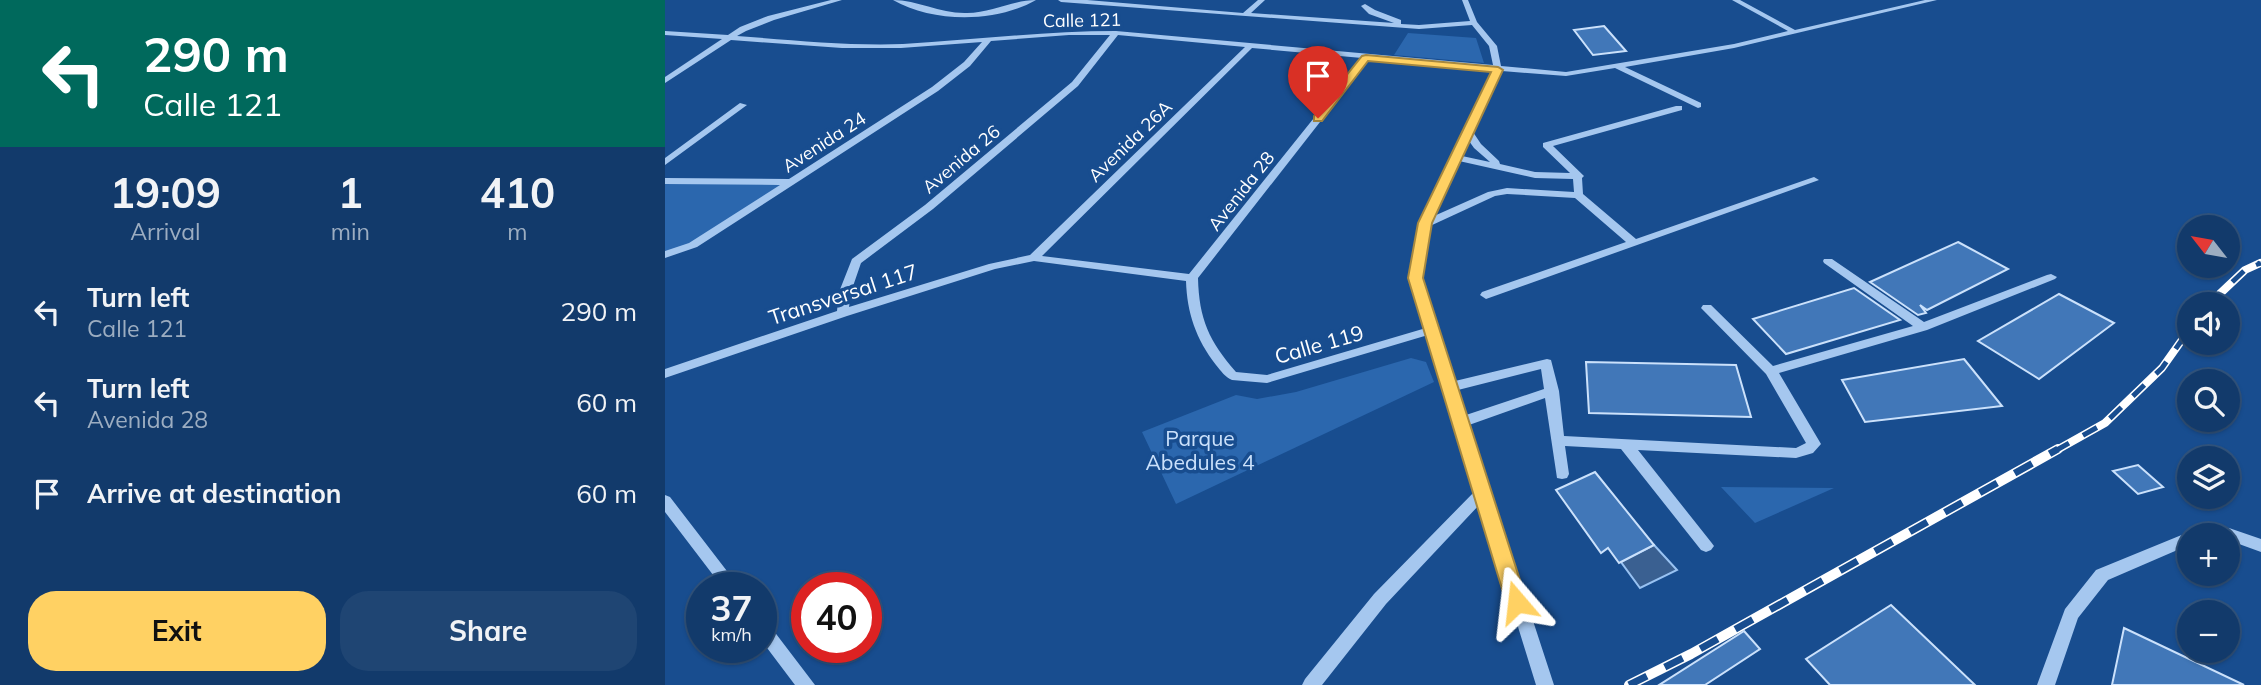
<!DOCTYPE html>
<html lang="en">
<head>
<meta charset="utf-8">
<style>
  body { margin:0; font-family:Mulish,sans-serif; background:#1f4573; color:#f1f3f6; height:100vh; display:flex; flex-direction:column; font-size:26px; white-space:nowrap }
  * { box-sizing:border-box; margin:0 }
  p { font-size:23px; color:#9cadc1 }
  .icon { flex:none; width:38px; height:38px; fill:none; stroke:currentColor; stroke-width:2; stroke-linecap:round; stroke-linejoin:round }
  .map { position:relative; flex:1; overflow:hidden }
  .drawer { display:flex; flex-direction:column; background:#123a6b; width:665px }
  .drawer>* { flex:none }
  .top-card { background:#00695c; color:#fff; overflow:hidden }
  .needle { width:46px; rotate:301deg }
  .tools { position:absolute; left:1512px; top:215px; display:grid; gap:14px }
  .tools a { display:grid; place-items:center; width:63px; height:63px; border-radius:50%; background:#123a6b; box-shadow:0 2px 5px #0004,0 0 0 2px #31547e; font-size:35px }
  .speed { position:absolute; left:21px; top:572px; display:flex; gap:14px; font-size:35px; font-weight:700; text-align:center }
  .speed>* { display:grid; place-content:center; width:91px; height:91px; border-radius:50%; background:#123a6b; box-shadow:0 2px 5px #0004,0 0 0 2px #31547e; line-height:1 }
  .speed small { font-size:18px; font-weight:400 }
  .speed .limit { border:10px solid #d22; background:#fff; color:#111 }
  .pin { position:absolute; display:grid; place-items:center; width:60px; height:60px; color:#fff; margin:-72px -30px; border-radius:50% 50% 50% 0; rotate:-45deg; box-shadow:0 0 7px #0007 }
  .pin .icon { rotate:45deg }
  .me { position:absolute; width:77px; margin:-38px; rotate:343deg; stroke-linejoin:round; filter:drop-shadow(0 0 5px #0008) }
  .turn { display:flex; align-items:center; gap:24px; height:147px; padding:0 28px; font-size:32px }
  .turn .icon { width:91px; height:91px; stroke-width:2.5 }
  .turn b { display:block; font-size:49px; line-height:60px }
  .eta { display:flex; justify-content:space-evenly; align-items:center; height:119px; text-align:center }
  .eta b { font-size:42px; font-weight:700; line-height:49px }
  .action { display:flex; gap:14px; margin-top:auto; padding:14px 28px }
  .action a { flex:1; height:80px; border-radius:28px; background:#ffd163; color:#111; font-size:28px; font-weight:700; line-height:80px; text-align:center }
  .action a+a { background:#1f4573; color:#f1f3f6 }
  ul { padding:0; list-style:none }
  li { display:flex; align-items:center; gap:21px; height:91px; padding:0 28px }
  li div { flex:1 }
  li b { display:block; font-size:26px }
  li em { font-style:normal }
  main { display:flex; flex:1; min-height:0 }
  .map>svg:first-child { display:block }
  .green { fill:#2b67ae }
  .water { fill:#3a6091; stroke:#98c2f2; stroke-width:2 }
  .building { fill:#4177b8; stroke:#cbe1fb; stroke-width:2 }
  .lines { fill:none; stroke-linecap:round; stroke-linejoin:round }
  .minor { fill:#a5c7ef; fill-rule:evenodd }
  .rail-far2-casing { stroke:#fff; stroke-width:6 }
  .rail-far1-casing { stroke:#fff; stroke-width:8 }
  .rail-casing { stroke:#fff; stroke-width:10 }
  .rail-far2 { stroke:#184d8f; stroke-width:4.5; stroke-dasharray:12; stroke-linecap:butt }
  .rail-far1 { stroke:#184d8f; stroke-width:5; stroke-dasharray:16; stroke-linecap:butt }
  .rail { stroke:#184d8f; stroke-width:7; stroke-dasharray:20; stroke-linecap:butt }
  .route { fill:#ffd163; stroke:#a68840; stroke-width:2 }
  .labels { text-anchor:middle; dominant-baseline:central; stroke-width:7; stroke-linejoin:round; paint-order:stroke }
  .far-street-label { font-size:18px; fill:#fff; stroke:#184d8f }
  .street-label { font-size:21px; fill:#fff; stroke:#184d8f }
  .park-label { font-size:21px; fill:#cbe1fb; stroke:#184d8f }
</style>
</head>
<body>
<main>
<section class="drawer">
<div class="top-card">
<div class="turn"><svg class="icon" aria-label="left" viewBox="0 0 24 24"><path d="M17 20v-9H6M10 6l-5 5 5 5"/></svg><div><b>290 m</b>Calle 121</div></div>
</div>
<div class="eta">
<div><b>19:09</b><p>Arrival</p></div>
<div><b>1</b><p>min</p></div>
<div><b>410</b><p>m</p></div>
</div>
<ul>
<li><svg class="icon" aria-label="left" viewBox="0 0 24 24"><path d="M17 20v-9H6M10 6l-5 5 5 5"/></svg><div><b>Turn left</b><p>Calle 121</p></div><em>290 m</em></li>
<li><svg class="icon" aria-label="left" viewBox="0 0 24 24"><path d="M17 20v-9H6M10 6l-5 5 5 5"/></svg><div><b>Turn left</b><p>Avenida 28</p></div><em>60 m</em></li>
<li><svg class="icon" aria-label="arrive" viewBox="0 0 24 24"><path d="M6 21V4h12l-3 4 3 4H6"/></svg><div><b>Arrive at destination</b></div><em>60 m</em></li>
</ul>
<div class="action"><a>Exit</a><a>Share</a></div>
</section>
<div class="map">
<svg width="1596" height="685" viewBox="0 0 1596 685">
  <rect width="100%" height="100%" fill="#184d8f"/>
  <path class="green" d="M743 33 811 38 819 63 729 55Z
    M0 181 125 182 28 245 0 254Z
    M746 358 761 362 769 382 511 504 477 432 571 395 592 399 631 392Z
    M1056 487 1169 488 1090 523Z"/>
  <path class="water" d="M989 545 1012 570 975 588 956 562Z"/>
  <path class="building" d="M939 26 961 51 928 55 909 30Z
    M1293 242 1343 269 1262 310 1255 305 1261 313 1253 315 1205 282Z
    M1189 288 1235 320 1121 354 1088 319Z
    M1394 294 1449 323 1374 379 1313 341Z
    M1299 359 1337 406 1200 422 1177 380Z
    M921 362 1071 365 1086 417 924 413Z
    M1473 465 1498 487 1473 494 1448 471Z
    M930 472 989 545 954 563 943 548 936 553 891 490Z
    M1226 605 1310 685H1165L1141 659Z
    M1459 628 1579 685H1447Z
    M1079 631 1095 649 1040 685H994Z"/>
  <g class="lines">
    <path class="minor" d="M166 0H177L109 20 81 31 72 36C127 40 183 46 238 44 309 40 380 31 451 31L828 65 824 46 807 25 754 29 396 2 393 0H422L578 13 593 0H600L586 13 729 23 704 14 696 6 700 4 710 10 736 20V24L754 25 805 21 797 0H803L812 22 832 46 836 66 901 72 1069 44 1123 31 1067 0H1075L1130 30 1260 0H1272L1069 48 960 67 1036 103V107L1033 108 950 68 901 76 837 71 808 132 816 144 834 161 835 164 870 172 905 173 878 147V143L1011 106H1017V110L888 146 919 176 917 178 918 194 971 239 1146 178 1149 177 1154 180 821 299 815 295 817 292 961 242 910 198 842 194 830 196 765 226 757 278 790 381 882 359 886 360 894 391 899 436 1131 448 1141 443 1101 374 1036 308 1038 305H1046L1108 366 1248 326 1159 263 1158 261 1159 259H1167L1259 322 1382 275 1386 274 1392 277 1390 279 1262 330 1114 373 1156 444 1148 453 1131 458 973 450 1046 542 1049 546 1046 550 1041 552 1036 550 956 449 900 446 904 474 902 478 897 479 892 478 880 398 804 425 889 685H871L815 504 721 604 657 685H637L640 679 709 594 811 490 763 335 602 383 567 380C560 377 556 371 551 365 531 339 522 313 521 281L369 261 330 269 182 316 0 378V369L172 311 174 292 187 259 260 205 407 82 445 35H404L326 41 305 66 273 91 32 247 0 258V251L24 243 115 185 0 184V178L124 179 267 87 299 62 317 42 236 48H177L66 40 0 83V77L57 39 0 35V31L63 35 75 27 103 16ZM453 35 580 47 365 255 324 264 184 307 186 292 196 263 268 209 413 86ZM587 48 697 58 524 274 377 256ZM705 58 829 70 755 224 745 278 761 328 602 375 571 372C544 341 534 319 533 278ZM804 141 809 148 825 162 797 156ZM794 161 870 178 908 179 909 192 842 188 823 192 769 216ZM876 369 879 389 801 415 793 390Z
      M228 0C253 0 276 14 302 13 326 13 348 0 371 0 331 23 268 23 228 0Z
      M75 103 82 105 0 165V158Z
      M0 495 5 497 75 588H58L0 512Z
      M1547 526 1564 528 1596 539V552L1563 540V536H1524V545L1443 580 1413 618 1390 685H1372L1400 609 1431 570 1519 534Z
      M96 620 102 622 150 685H130L96 640Z"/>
    <defs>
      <path id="rail-far2" d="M1591 265 1596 263"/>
      <path id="rail-far1" d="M1544 304 1580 270 1595 263
        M1390 451 1440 423 1497 368 1524 330"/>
      <path id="rail" d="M964 685 1026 654 1393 449"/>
    </defs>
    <use href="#rail-far2" class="rail-far2-casing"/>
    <use href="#rail-far1" class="rail-far1-casing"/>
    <use href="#rail" class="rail-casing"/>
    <use href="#rail-far2" class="rail-far2"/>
    <use href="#rail-far1" class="rail-far1"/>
    <use href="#rail" class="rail"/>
  </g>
  <path class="route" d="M701 55 833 67 838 70 767 223 758 278 862 602 859 609 852 611 844 609 841 602 743 278 753 223 826 72 703 61 657 121H649V116L697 56Z"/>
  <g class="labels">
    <g class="far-street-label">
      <text transform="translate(417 20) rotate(-1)">Calle 121</text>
      <text transform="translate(465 141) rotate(-44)">Avenida 26A</text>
      <text transform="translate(159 142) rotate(-33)">Avenida 24</text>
      <text transform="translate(296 159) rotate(-40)">Avenida 26</text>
      <text transform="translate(576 191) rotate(-52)">Avenida 28</text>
    </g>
    <g class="street-label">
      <text transform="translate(178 294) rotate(-18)">Transversal 117</text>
      <text transform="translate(654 344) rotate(-16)">Calle 119</text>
    </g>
    <g class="park-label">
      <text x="535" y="438">Parque<tspan x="535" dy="24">Abedules 4</tspan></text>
    </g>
  </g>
</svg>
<div class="tools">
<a><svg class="needle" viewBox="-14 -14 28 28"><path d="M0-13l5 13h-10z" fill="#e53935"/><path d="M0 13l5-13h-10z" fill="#9cadc1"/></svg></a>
<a><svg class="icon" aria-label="sound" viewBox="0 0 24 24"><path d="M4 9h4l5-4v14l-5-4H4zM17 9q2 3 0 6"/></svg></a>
<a><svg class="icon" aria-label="search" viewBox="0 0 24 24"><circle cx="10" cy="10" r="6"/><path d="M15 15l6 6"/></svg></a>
<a><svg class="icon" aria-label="layers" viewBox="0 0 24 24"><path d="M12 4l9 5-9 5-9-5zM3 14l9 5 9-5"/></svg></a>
<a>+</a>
<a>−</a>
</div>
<div class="speed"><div>37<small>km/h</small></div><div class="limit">40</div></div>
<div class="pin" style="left:653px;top:118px;background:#d93025"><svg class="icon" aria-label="arrive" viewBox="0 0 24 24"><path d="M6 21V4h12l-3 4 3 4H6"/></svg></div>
<svg class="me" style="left:852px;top:602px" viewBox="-20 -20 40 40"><path d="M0-17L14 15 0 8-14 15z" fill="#ffd163" stroke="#fff" stroke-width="4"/></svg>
</div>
</main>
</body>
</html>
